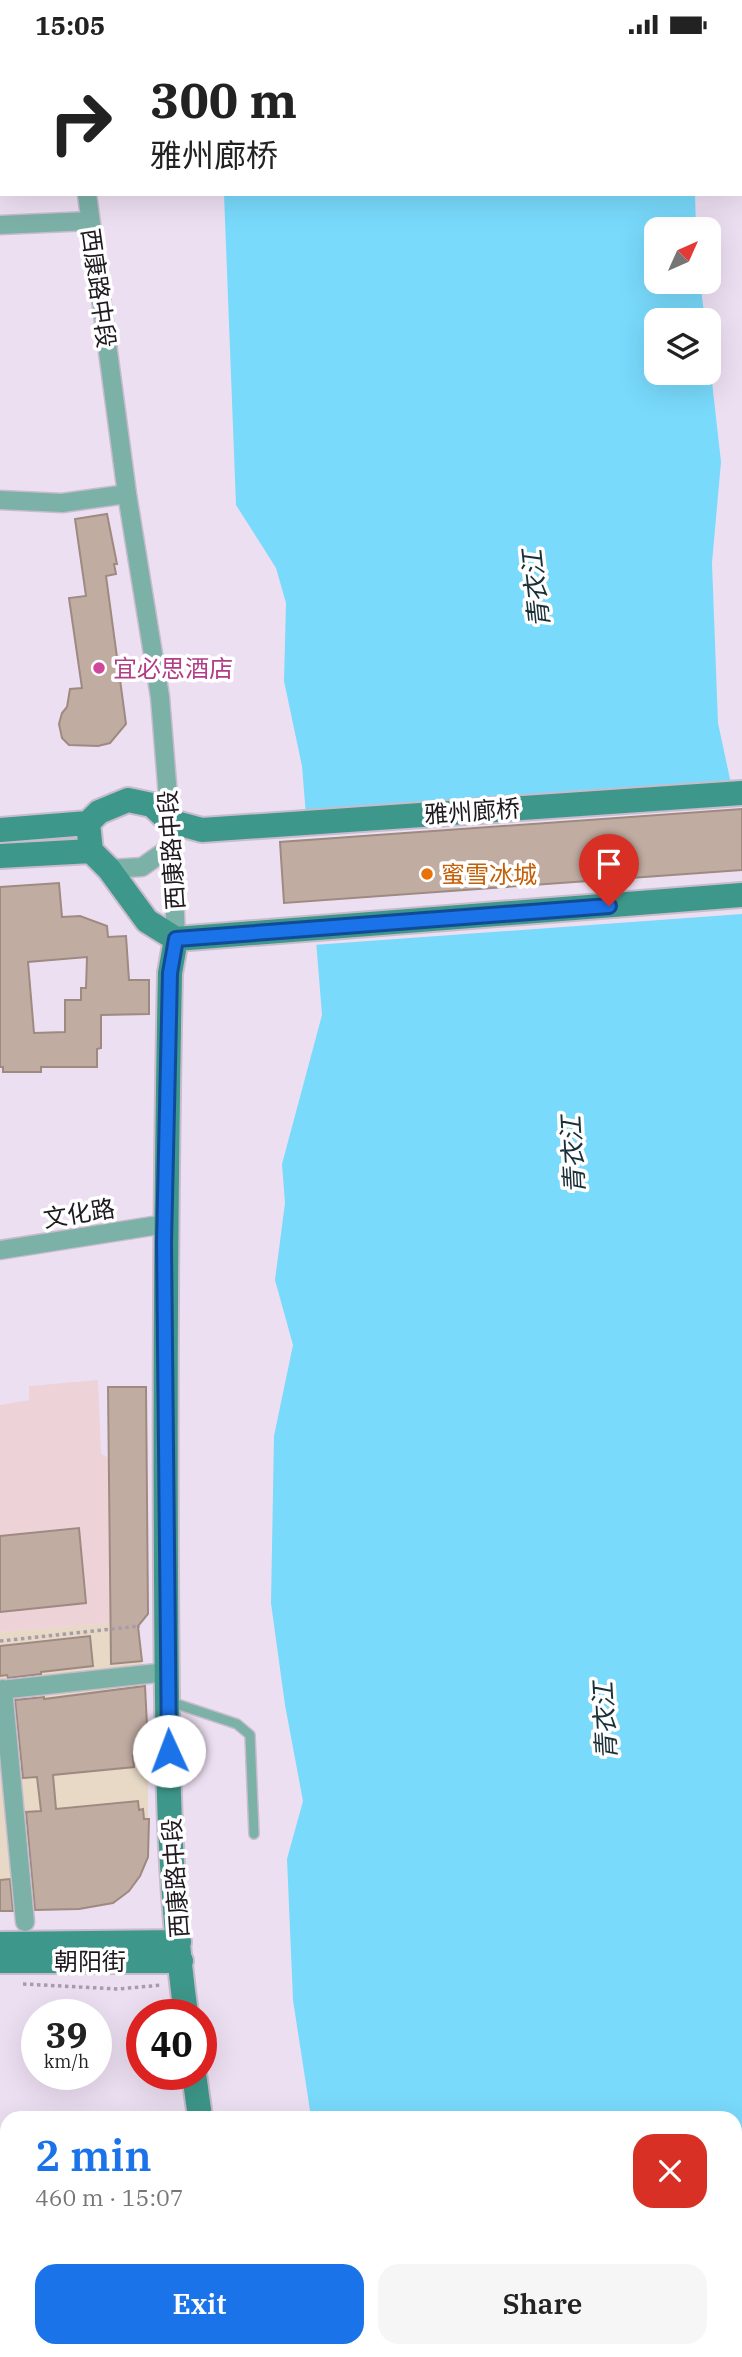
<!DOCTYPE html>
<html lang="en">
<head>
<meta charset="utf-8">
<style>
  body { margin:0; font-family:"IBM Plex Serif","Noto Sans SC",serif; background:#f6f6f6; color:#222; height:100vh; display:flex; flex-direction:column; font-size:26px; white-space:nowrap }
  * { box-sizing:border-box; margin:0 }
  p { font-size:23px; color:#767676 }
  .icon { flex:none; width:38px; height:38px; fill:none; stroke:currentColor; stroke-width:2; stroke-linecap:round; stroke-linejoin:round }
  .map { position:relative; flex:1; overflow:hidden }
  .drawer { position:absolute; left:0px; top:2062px; width:742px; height:247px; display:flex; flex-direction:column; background:#fff; border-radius:21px 21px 0 0; box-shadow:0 7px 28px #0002 }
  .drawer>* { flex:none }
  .banner { position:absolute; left:0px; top:0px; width:742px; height:147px; box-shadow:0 7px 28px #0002; background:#fff; color:#222; overflow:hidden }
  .needle { width:46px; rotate:45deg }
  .controls { position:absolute; left:644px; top:168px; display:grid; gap:14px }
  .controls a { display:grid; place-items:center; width:77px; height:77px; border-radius:14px; background:#fff; box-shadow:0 7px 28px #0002; font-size:35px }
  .speed { position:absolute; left:21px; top:1950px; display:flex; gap:14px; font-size:35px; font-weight:700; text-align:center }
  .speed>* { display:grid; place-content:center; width:91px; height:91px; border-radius:50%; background:#fff; box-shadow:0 7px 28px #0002; line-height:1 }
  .speed small { font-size:18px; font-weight:400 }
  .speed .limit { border:10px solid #d22; background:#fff; color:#111 }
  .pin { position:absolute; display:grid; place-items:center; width:60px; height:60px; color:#fff; margin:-72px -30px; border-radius:50% 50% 50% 0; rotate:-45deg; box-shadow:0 0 7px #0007 }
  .pin .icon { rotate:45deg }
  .me { position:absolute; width:77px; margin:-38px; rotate:358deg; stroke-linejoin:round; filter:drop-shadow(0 0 5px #0008) }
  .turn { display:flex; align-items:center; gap:24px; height:147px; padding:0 35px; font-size:32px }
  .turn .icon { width:91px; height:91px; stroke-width:2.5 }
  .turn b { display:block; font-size:49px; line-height:60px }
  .round { display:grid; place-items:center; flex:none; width:74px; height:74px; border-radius:21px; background:#f6f6f6 }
  .summary { display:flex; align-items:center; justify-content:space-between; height:119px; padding:0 35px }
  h1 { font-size:42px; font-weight:600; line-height:52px; color:#1a73e8 }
  .primary-button { display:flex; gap:14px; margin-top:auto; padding:14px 35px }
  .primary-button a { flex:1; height:80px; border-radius:21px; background:#1a73e8; color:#fff; font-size:28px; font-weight:600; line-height:80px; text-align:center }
  .primary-button a+a { background:#f6f6f6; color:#222 }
  .status { display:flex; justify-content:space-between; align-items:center; height:49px; padding:0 35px; background:#fff; direction:ltr }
  .status svg { height:19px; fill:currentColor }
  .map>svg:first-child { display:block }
  .commercial { fill:#e7d9c6 }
  .education { fill:#edd3d8 }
  .water { fill:#79dafc }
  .pier { fill:#eddff2 }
  .building { fill:#c1aca2; stroke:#9e8a81; stroke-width:2; fill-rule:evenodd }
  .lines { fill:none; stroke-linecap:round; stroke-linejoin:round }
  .lane-casing { stroke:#c8bccc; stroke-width:12 }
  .street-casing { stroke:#c8bccc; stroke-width:21 }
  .secondary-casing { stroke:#c8bccc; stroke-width:28 }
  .path { stroke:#a79cab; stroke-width:3.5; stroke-dasharray:3.5 3.5; stroke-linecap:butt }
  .lane { stroke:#7cb1a8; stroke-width:9 }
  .street { stroke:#7cb1a8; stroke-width:18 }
  .secondary { stroke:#3d978a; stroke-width:24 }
  .route-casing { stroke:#114b97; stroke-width:18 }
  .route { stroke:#1a73e8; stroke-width:12 }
  .hotel-dot { fill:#d1479c; stroke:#fff; stroke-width:2.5 }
  .food-dot { fill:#e8710a; stroke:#fff; stroke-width:2.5 }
  .labels { text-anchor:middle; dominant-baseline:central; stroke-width:7; stroke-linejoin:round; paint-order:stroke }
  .street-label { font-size:24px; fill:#1e1a20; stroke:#fff }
  .hotel-label { font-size:24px; fill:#b23c85; stroke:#fff; text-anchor:start }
  .food-label { font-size:24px; fill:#c56008; stroke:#fff; text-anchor:start }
  .water-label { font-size:26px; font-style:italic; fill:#1a3039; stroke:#fff }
</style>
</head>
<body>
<div class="status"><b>15:05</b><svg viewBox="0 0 49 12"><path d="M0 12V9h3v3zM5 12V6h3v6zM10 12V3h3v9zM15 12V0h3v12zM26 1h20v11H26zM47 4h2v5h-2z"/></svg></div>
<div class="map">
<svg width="742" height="2308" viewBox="0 0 742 2308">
  <rect width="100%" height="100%" fill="#eddff2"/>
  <path class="commercial" d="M135 1572 145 1637 148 1696V1808L129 1842 113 1854 79 1860 0 1862V1583Z"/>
  <path class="education" d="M98 1331 101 1404 108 1409H146L135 1572 0 1583V1356L29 1351V1337Z"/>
  <path class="water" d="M187 0H692V2H187Z
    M224 145H695L696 180H656V233H700L705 271H656V324H709V306L721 413 712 514 718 674 742 786V2308H140L155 2301H735V2068H311L293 1951 287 1810 303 1752 285 1656 271 1554 274 1387 293 1296 275 1231 285 1154 282 1115 322 966 302 717 284 632 286 554 276 519 236 456Z"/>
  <path class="pier" d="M734 731 742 769V865L313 896 302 762Z
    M201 2301H270L272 2308H203Z"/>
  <path class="building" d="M107 465 117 515H114L116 525 106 527 126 675 110 694 98 697 69 696 62 689 59 675 62 664 67 658 70 640 82 639 69 549 86 547 75 470Z
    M742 760V821L284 854 280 793Z
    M59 834 62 868 80 867 107 877 108 888 126 887 129 931H149V965L101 966V999L97 1000V1018H41V1023H3V1018H0V838ZM87 908 86 939H81V951H65V983L34 984 28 913Z
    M108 1338H146L148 1565 138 1577 142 1612 111 1615Z
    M79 1479 86 1554 0 1563V1487Z
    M90 1587 93 1617 41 1623V1625L8 1629 7 1626 0 1627V1597Z
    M145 1637 148 1696 138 1697 140 1707H133L134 1718 53 1726 56 1760 138 1752 139 1761 143 1760 144 1770H149L148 1808 140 1827 129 1842 113 1854 79 1860 35 1861 26 1763 41 1762 37 1728 23 1729 15 1651 44 1648V1650Z
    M10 1830 13 1862H0V1831Z"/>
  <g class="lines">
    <defs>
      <path id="lane" d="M168 1652 237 1675 250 1686 254 1785"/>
      <path id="street" d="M74 0V2
        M87 145 127 445 160 648 172 797 176 890
        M0 176 90 172
        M0 451 62 454 127 445
        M109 820 142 818 172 797
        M0 1201 165 1175
        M3 1640 25 1873
        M0 1641 167 1623
        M15 2308 35 2301"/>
      <path id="secondary" d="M742 744 202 781 169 772 152 756 128 751 99 763 88 774 91 802 109 820 147 872 176 890 742 846
        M0 781 88 774
        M0 807 91 802
        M176 890 170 924C166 1124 165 1322 166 1522 167 1669 166 1819 186 1965
        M0 1895 179 1893
        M0 1912H181
        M194 2025 200 2068
        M230 2301 232 2308"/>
    </defs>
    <use href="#lane" class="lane-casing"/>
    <use href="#street" class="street-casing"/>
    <use href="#secondary" class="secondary-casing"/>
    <path class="path" d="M0 1592 140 1577
      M23 1935 118 1940 162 1936"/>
    <use href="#lane" class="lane"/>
    <use href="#street" class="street"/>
    <use href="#secondary" class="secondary"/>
  </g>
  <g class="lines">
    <defs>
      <path id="route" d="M169 1702 164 1194 170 924 176 890 609 857"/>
    </defs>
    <use href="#route" class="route-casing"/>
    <use href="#route" class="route"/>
  </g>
  <circle class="hotel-dot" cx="99" cy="619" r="7"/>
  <circle class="food-dot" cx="427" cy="825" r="7"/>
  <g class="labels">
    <g class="street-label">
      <text transform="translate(99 239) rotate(82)">西康路中段</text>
      <text transform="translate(472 762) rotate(-4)">雅州廊桥</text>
      <text transform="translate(171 801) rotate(-94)">西康路中段</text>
      <text transform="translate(79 1164) rotate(-9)">文化路</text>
      <text transform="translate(175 1829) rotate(-94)">西康路中段</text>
      <text x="90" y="1912">朝阳街</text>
    </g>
    <g class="hotel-label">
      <text x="113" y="619">宜必思酒店</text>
    </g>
    <g class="food-label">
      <text x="441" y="825">蜜雪冰城</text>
    </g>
    <g class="water-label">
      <text transform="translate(535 540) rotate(-96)">青衣江</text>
      <text transform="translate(572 1106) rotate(-93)">青衣江</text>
      <text transform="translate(604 1672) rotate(-93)">青衣江</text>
    </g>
  </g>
</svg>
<div class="controls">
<a><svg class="needle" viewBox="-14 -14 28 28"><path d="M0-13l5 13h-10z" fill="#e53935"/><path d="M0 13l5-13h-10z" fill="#767676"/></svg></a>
<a><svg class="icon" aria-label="layers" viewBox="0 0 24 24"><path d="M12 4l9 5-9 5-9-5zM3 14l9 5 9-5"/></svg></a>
</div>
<div class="speed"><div>39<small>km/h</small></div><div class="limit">40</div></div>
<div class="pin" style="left:609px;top:857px;background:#d93025"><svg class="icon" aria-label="arrive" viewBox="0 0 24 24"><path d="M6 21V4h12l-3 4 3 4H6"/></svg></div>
<svg class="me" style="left:169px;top:1702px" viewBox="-20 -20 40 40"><circle r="19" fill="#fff"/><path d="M0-13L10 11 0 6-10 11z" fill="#1a73e8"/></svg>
<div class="banner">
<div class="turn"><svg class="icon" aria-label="right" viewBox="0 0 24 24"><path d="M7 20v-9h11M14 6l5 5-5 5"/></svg><div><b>300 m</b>雅州廊桥</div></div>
</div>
<section class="drawer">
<div class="summary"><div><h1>2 min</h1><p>460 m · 15:07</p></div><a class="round" style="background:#d93025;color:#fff"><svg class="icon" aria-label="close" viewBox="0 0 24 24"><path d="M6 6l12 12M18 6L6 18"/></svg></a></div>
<div class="primary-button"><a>Exit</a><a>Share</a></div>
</section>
</div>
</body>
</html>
